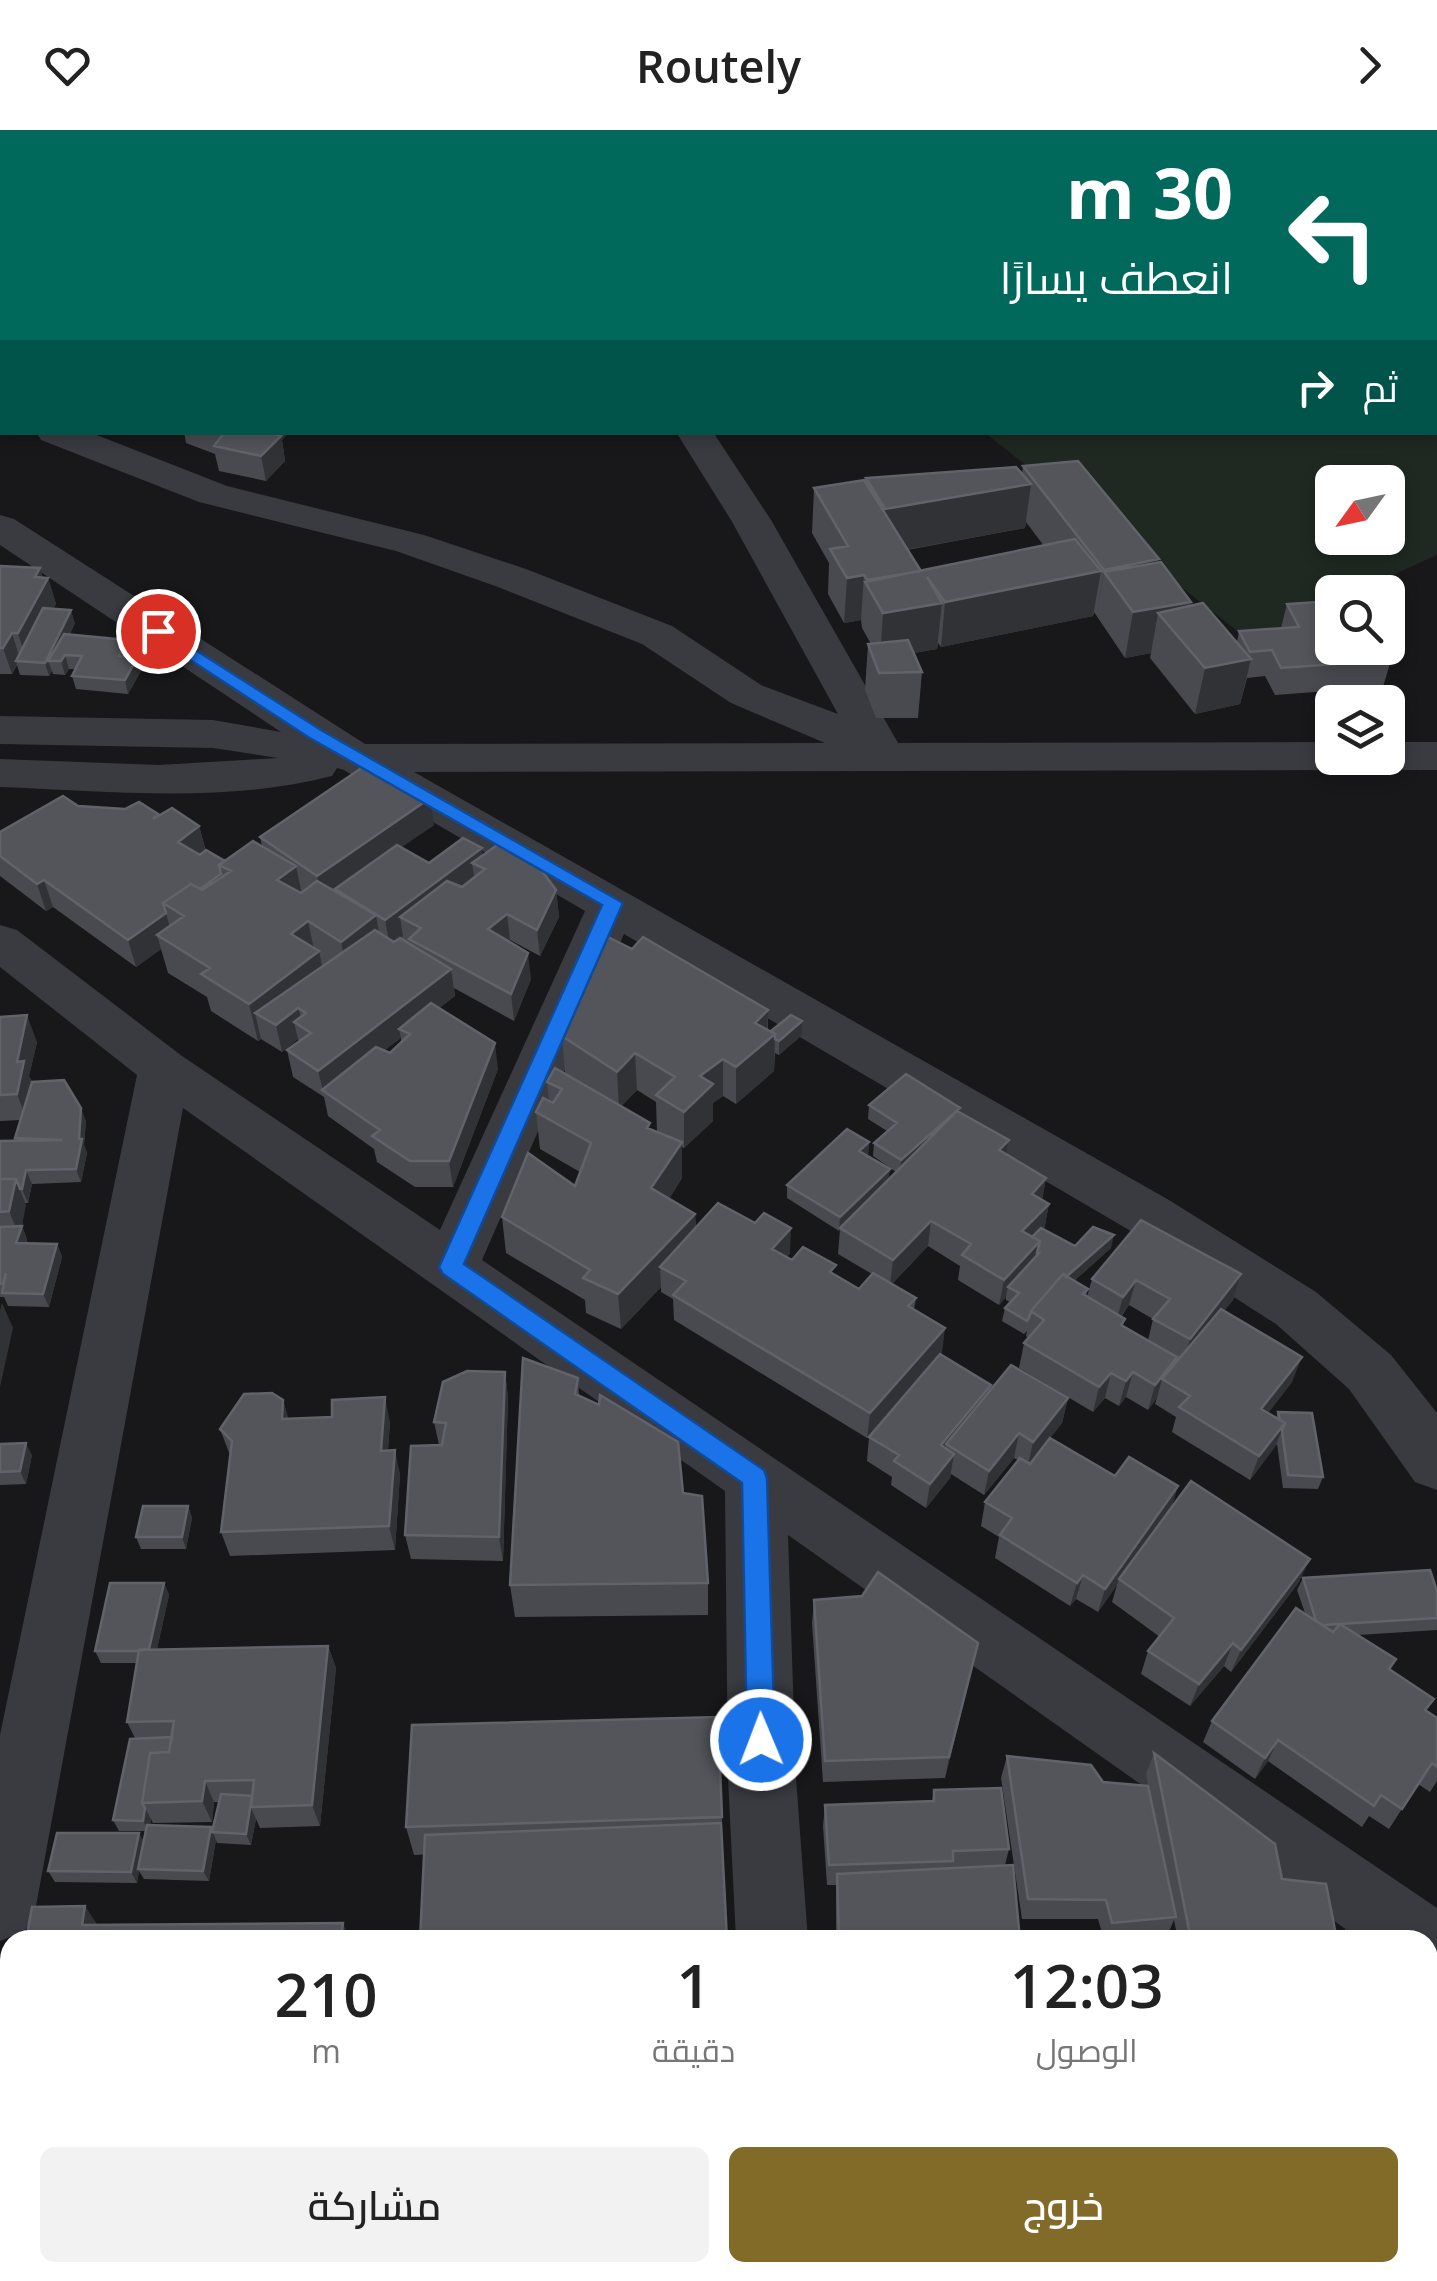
<!DOCTYPE html>
<html lang="ar">
<head>
<meta charset="utf-8">
<style>
  body { margin:0; font-family:"Open Sans",Cairo,sans-serif; background:#f2f2f2; color:#222; direction:rtl; height:100vh; display:flex; flex-direction:column; font-size:38px; white-space:nowrap }
  * { box-sizing:border-box; margin:0 }
  p { font-size:32px; color:#767676 }
  .icon { flex:none; width:55px; height:55px; fill:none; stroke:currentColor; stroke-width:2; stroke-linecap:round; stroke-linejoin:round }
  .map { position:relative; flex:1; overflow:hidden; direction:ltr }
  .side { position:absolute; left:0px; top:1800px; width:1438px; height:352px; display:flex; flex-direction:column; background:#fff; border-radius:30px 30px 0 0; box-shadow:0 5px 15px #0003; direction:rtl }
  .side>* { flex:none }
  .banner { position:absolute; left:0px; top:0px; width:1438px; height:305px; box-shadow:0 5px 15px #0003; direction:rtl; background:#00695c; color:#fff; overflow:hidden }
  .needle { width:65px; rotate:237deg }
  .buttons { position:absolute; left:1315px; top:335px; display:grid; gap:20px }
  .buttons a { display:grid; place-items:center; width:90px; height:90px; border-radius:15px; background:#fff; box-shadow:0 5px 15px #0003; font-size:50px }
  .pin { position:absolute; display:grid; place-items:center; width:85px; height:85px; color:#fff; margin:-42px; border:5px solid #fff; border-radius:50%; box-shadow:0 2px 10px #0007 }
  .me { position:absolute; width:110px; margin:-55px; rotate:359deg; stroke-linejoin:round; filter:drop-shadow(0 0 8px #0008) }
  .turn { display:flex; align-items:center; gap:35px; height:210px; padding:0 40px; font-size:45px }
  .turn .icon { width:130px; height:130px; stroke-width:2.5 }
  .turn b { display:block; font-size:70px; line-height:85px }
  .then { display:flex; align-items:center; height:95px; padding:0 40px; background:#0003; gap:20px; font-size:38px }
  .eta { display:flex; justify-content:space-evenly; align-items:center; height:170px; text-align:center }
  .eta b { font-size:60px; font-weight:600; line-height:70px }
  .primary-button { display:flex; gap:20px; margin-top:auto; padding:20px 40px }
  .primary-button a { flex:1; height:115px; border-radius:15px; background:#826a29; color:#fff; font-size:40px; font-weight:600; line-height:115px; text-align:center }
  .primary-button a+a { background:#f2f2f2; color:#222 }
  header { display:flex; justify-content:space-between; align-items:center; height:130px; padding:0 40px; background:#fff; font-size:45px; font-weight:600 }
  .map>svg:first-child { display:block }
  .green { fill:#1f2821; fill-rule:evenodd }
  .lines { fill:none; stroke-linecap:round; stroke-linejoin:round }
  .minor { fill:#3a3b41; fill-rule:evenodd }
  .wall { fill:#494a4f; fill-rule:evenodd }
  .shaded-wall { fill:#313235 }
  .building { fill:#54555b; stroke:#61636a; stroke-width:2.5 }
  .route { fill:#1a73e8; stroke:#114b97; stroke-width:2.5 }
</style>
</head>
<body>
<header><svg class="icon" aria-label="forward" viewBox="0 0 24 24"><path d="M9 5l7 7-7 7"/></svg>Routely<svg class="icon" aria-label="heart" viewBox="0 0 24 24"><path d="M12 20l-8-8c-3-5 5-10 8-4 3-6 11-1 8 4z"/></svg></header>
<div class="map">
<svg width="1437" height="2151" viewBox="0 0 1437 2151">
  <rect width="100%" height="100%" fill="#18181a"/>
  <path class="green" d="M929 0H1437V425L1355 462H1332V473L1250 511 985 303 1435 302V2ZM1332 352H1388V408H1332Z"/>
  <g class="lines">
    <path class="minor" d="M29 0H59L60 2H30Z
      M495 0H526L527 2H497Z
      M0 270 2 271V293H0Z
      M36 302H89L227 356 424 405 526 439 672 496 761 555 838 584 731 390 676 302H713L771 390 898 613 1332 612V628H1353L1348 636 1332 640 414 642 1169 1070 1316 1162 1391 1225 1437 1283V1360L1415 1352 1349 1259 1276 1194 1129 1100 624 804 482 1130 1437 1778V1840L1428 1844V1810H1361L788 1405 796 1648 808 1810H736L728 1648 725 1361 183 978 36 1776 25 1801 0 1811V1605L137 945 0 837V795L17 800 182 926 440 1100 585 781 344 640 337 638 332 646C224 674 110 661 0 657V629L159 635 278 628 213 618 0 614V586L213 590 281 602 0 415V385L14 389 365 614 825 613 731 573 642 514 498 457 396 421 199 372 41 310Z
      M1388 612H1437V640H1388L1372 636 1367 628H1388Z
      M753 2142H833L834 2151H754Z"/>
  </g>
  <path class="wall" d="M184 302H289L282 310 285 331 266 351 219 341 215 324 186 313Z
    M1023 336 1159 433 1191 476 1237 512 1239 501 1281 498 1287 474 1391 530 1383 557 1275 565 1265 546 1247 548 1240 574 1195 584 1150 528 1151 523 1125 528 1094 482 1093 486 941 517 938 513 937 519 914 523 922 542 918 588H876L865 560 868 514H871L862 498 861 490 844 493 828 464 829 433 812 403 814 358 866 353V348L1022 343ZM1026 392 1044 416 921 441 907 420 1025 398Z
    M0 436 40 438 43 448H48L56 474 53 479 75 493 70 504 132 523 130 527 141 541 128 564 76 559 72 546 75 539H69L65 545 53 544 52 541 49 546 20 545 17 535 12 544H0Z
    M78 676 158 686 199 696 206 721 225 731 262 716 260 707 434 695 401 717 429 733 483 726 556 760 559 787 540 826 510 810 509 811 531 849 514 891 454 858 455 866 439 878 498 939 453 1057H415L377 1032 374 1019 328 986 324 967 293 947 287 920 299 912 298 909 282 922 261 909 258 911 211 881 207 867 168 843 161 819 136 837 53 777 46 781 0 746V702ZM401 908V913L390 923 384 920Z
    M632 819 768 880V900L771 901 802 891V905L779 925 775 923 774 941 736 974 723 966 713 973V991L684 1018 682 1017V1048L669 1069 695 1084 696 1098 790 1123 787 1127 835 1145 859 1159 872 1144 838 1124 840 1099 839 1101 787 1068V1055L869 1012 868 1026 890 1039 888 1050 896 1042 873 1026 874 1013 887 1001 868 989 869 975 959 982 1009 1010 1006 1025 1046 1048 1042 1070 1049 1074 1044 1100 1075 1116 1111 1118 1074 1151 1088 1159 1086 1166 1087 1167 1092 1149 1241 1144 1233 1170 1224 1181 1292 1252 1268 1283 1276 1288 1278 1282 1323 1347 1318 1359 1283 1358 1277 1314 1250 1350 1172 1302 1176 1287 1155 1274 1157 1268 1148 1280 1126 1267 1119 1276 1105 1268 1093 1282 1019 1238 1024 1213 1028 1208 1026 1206 1027 1201 1024 1204 1002 1191 1005 1178 1010 1172 1006 1170V1167L999 1175 958 1150 960 1136 928 1116 892 1154 916 1168 914 1180 942 1223 867 1308 674 1190 673 1169 661 1162V1157L621 1199 586 1183 585 1170 506 1123 502 1087 575 1056 580 1042 540 1019 536 982 549 971 547 952 565 943 562 906ZM637 960 656 972 657 1002 650 1000 621 976ZM1129 1175 1153 1189 1148 1210 1123 1196 1125 1189 1121 1187Z
    M0 887 37 912 29 946 32 952 86 991 84 1015 87 1023 81 1052 32 1054 28 1073H25L22 1096 27 1109 26 1114H57L62 1127 49 1177 8 1176 4 1167H0V1011H16L15 1008 20 990 0 991Z
    M505 1242 508 1267 503 1431 411 1429 405 1405 439 1315 434 1292Z
    M578 1248 579 1266 683 1363 708 1453V1485L515 1487 510 1455Z
    M990 1260 1068 1268 1062 1293 1050 1308 1299 1452 1231 1542 1224 1536 1190 1576 1141 1544 1148 1521 1160 1507 1112 1472 1117 1455 1098 1482 1076 1469 1070 1476 995 1428 999 1407 981 1396 985 1372 1018 1330 1014 1328 984 1365 951 1344 950 1348 926 1378 891 1355 892 1347 867 1331 869 1307Z
    M283 1270 288 1288 390 1292 388 1320 400 1344 395 1420 230 1426 221 1402 230 1325 220 1299Z
    M0 1314 32 1325 26 1354 0 1355Z
    M188 1376 192 1388 186 1419H141L136 1407Z
    M1303 1448 1437 1461V1500L1358 1505 1396 1529 1390 1539 1434 1569 1426 1581 1437 1588V1651L1430 1662 1418 1654 1389 1699 1369 1686 1362 1697 1268 1631 1255 1649 1203 1612 1212 1591 1305 1483 1297 1460Z
    M164 1453 169 1465 157 1519 328 1516 336 1538 320 1696 260 1698 256 1689 251 1715 217 1713 216 1710 209 1751 144 1749 139 1741 137 1753 55 1752 48 1741 143 1711 146 1701H119L113 1690 135 1608 127 1592 137 1533H101L95 1521ZM214 1672H219L213 1700 150 1695 151 1689 153 1693 212 1692Z
    M814 1470 973 1535 945 1648 823 1652 812 1493Z
    M1154 1623 1282 1749 1337 1810H1178L1174 1790 1167 1806 1104 1810 1098 1789H1022L1001 1648 1007 1626 1103 1652 1153 1680 1146 1644Z
    M934 1660 1009 1719 1005 1735 1020 1810H836V1755H827L823 1696 825 1675 932 1671Z
    M722 1687V1710L414 1725 406 1697Z
    M1428 1859 1437 1865V2151H1396L1395 2142H1428Z
    M870 2142H1229L1231 2151H871Z"/>
  <path class="shaded-wall" d="M240 0H257L254 2H237Z
    M2 61V86L0 87V62Z
    M0 119H2V144H0Z
    M2 188V232H0V189Z
    M260 302H289L282 310 285 331 266 351 261 326Z
    M1031 354 1025 398 882 424 885 379Z
    M1159 429 1151 475 1104 442 1097 485 1104 440Z
    M40 438 45 454 48 448 56 474 26 530 18 503 35 447Z
    M921 441 942 473 937 519 880 529 883 483 866 454 867 450Z
    M1101 441 1093 486 941 517 945 472Z
    M864 445 861 490 844 493 847 448Z
    M1191 472 1183 512 1158 483 1151 523 1125 528 1133 482Z
    M71 480 75 493 57 531H48L52 541 49 546 45 533Z
    M12 503 20 529 16 531 17 535 12 544 3 518Z
    M128 510 132 523 123 540 119 526Z
    M65 525 69 539 65 545 61 531Z
    M137 528 141 541 128 564 125 550Z
    M1251 529 1240 574 1195 584 1205 538Z
    M430 668 434 695 338 761 335 759V763L322 772 317 746Z
    M199 696 206 723 185 738 178 712Z
    M482 718 484 739 472 733 475 752 400 787 403 806 390 816 385 790Z
    M296 736 304 774 277 750Z
    M221 744 228 770 172 779Z
    M44 750 53 777 46 781 37 754Z
    M556 760 559 787 540 826 537 800Z
    M166 783 173 810 157 805 161 819 136 837 128 810Z
    M507 784 510 810 491 826 488 799Z
    M376 785 382 823 349 849 341 812Z
    M308 791 315 824 319 821 327 858 299 880 303 898 294 892 298 909 282 922 276 895 255 883 261 909 258 911 249 874 291 804Z
    M528 823 531 849 514 891 511 864Z
    M451 839 455 866 407 903 399 899 401 908 328 964 323 960 318 941Z
    M768 880 767 911 775 904 774 941 736 974V937L755 893Z
    M27 885 37 912 29 946 34 958 27 990 17 964V932Z
    M802 891V905L779 925V911Z
    M495 913 498 939 453 1057 449 1031Z
    M635 923 637 960 619 979 617 942Z
    M723 929V966L713 973V991L684 1018V982L700 946Z
    M81 978 86 991 84 1015 87 1023 81 1052 76 1039Z
    M960 978 958 991 900 1044 901 1030Z
    M1009 1010 1004 1036 999 1020Z
    M682 1012V1048L653 1095 651 1058Z
    M869 1012 868 1025 858 1034 859 1021Z
    M890 1039 888 1052 839 1101 840 1087Z
    M26 1040 32 1054 28 1073 22 1059Z
    M1046 1048 1041 1074 1032 1064Z
    M16 1049 26 1075 22 1096 27 1109 22 1127 16 1113 19 1105 9 1081Z
    M1049 1074 1044 1100 1027 1117 1022 1101Z
    M695 1084 696 1120 660 1137 661 1157 621 1199 618 1164Z
    M931 1091 928 1116 890 1156 893 1130Z
    M791 1098 790 1123 771 1145 772 1119Z
    M1114 1105 1111 1118 1061 1162 1064 1149Z
    M1040 1111 1035 1136 1008 1157 1006 1167 999 1175 1004 1150Z
    M57 1114 62 1127 49 1177 43 1164Z
    M1241 1144 1233 1170 1183 1234 1190 1209Z
    M1136 1150 1129 1175 1116 1192 1123 1167Z
    M2 1173 13 1198 0 1257V1180Z
    M945 1198 942 1223 867 1308 870 1283Z
    M1177 1227 1170 1252 1162 1249 1157 1268 1148 1280 1155 1255Z
    M1302 1227 1292 1252 1252 1304 1261 1279Z
    M505 1242 508 1267 503 1431 499 1407Z
    M1133 1242 1126 1267 1119 1276 1126 1251Z
    M1111 1243 1105 1268 1093 1282 1099 1257Z
    M991 1255 987 1280 946 1314 943 1333 941 1315Z
    M385 1267 390 1292 386 1345 381 1321Z
    M1068 1268 1062 1293 1028 1336 1033 1312Z
    M283 1270 290 1295 282 1289Z
    M1285 1293 1275 1317 1250 1350 1259 1326Z
    M1019 1303 1014 1328 984 1365 989 1341Z
    M26 1313 32 1325 26 1354 20 1341Z
    M395 1320 400 1344 395 1420 389 1396Z
    M954 1324 950 1348 926 1378 930 1354Z
    M1178 1356 1171 1380 1119 1449 1117 1455 1098 1482 1105 1459Z
    M188 1376 192 1388 186 1419 182 1407Z
    M1310 1429 1299 1452 1231 1542 1241 1520Z
    M1083 1445 1076 1469 1070 1476 1077 1453Z
    M164 1453 169 1465 154 1533 149 1521Z
    M978 1513 973 1535 945 1648 949 1627Z
    M1233 1513 1224 1536 1190 1576 1199 1554Z
    M328 1516 336 1538 320 1696 312 1675Z
    M1278 1610 1268 1631 1255 1649 1265 1628Z
    M205 1651 214 1672 212 1692 202 1671Z
    M145 1678 151 1689 149 1701 143 1691Z
    M251 1678 256 1689 251 1715 246 1704Z
    M211 1697 216 1710 209 1751 203 1741Z
    M139 1703 145 1714 138 1739 139 1741 137 1753 131 1742Z
    M85 1776 103 1803 82 1795Z
    M343 1793 350 1810H341Z
    M338 2142H341L346 2151H337Z"/>
  <path class="building" d="M0 0H8L9 2H2V23H0Z
    M64 0H126L142 2H65Z
    M206 0H240L237 2H203Z
    M0 36H2V61L0 62Z
    M2 83V119H0V84Z
    M2 135V188L0 189V136Z
    M222 302H269L281 306 261 326 214 316 224 303Z
    M1078 331 1159 429 1104 440 1023 336Z
    M1016 337 1031 354 885 379 866 348Z
    M864 350 921 441 867 450 864 445 847 448 830 419 848 416 814 358Z
    M1075 409 1101 441 945 472 927 447 942 473 883 483 865 452Z
    M1161 432 1191 472 1133 482 1104 442Z
    M0 436 40 438 35 447 48 448 18 503H12L3 518H0Z
    M1332 471V518H1383L1391 530 1281 538 1272 520 1250 522 1239 501 1299 497 1287 474Z
    M1203 473 1251 529 1205 538 1158 483Z
    M43 478 71 480 45 533 16 531Z
    M64 504 128 510 119 526 137 528 125 550 72 546 82 526 65 525 61 531H48Z
    M908 510 922 542 879 543 868 514Z
    M369 633 430 668 317 746 260 707Z
    M63 666 78 676 125 679 139 672 158 684 153 689 172 678 199 696 178 712 200 725 206 720 225 731 219 735 221 744 200 759 191 754 163 773 166 783 128 810 44 750 37 754 0 726V702Z
    M463 708 482 718 385 790 335 759 397 715 429 733Z
    M253 711 296 736 277 750 301 763 317 751 376 785 341 812 308 791 291 804 319 821 249 874 201 844 210 838 157 805 184 786 163 773 191 754 202 760 231 741 219 735Z
    M500 713 534 730 556 760 537 800 507 784 488 799 528 823 511 864 409 809 421 798 400 787 447 751 462 757 485 739 472 733Z
    M375 800 394 812 400 808 451 839 318 941 287 920 311 903 294 892 306 883 298 878 276 895 255 883Z
    M608 807 632 819 643 807 768 880 755 893 775 904 736 937 723 929 700 946 713 954 684 982 656 965 675 947 635 923 617 942 562 906Z
    M431 873 495 913 449 1031H410L372 1006 380 1000 322 960 376 917 390 923 410 904 399 899Z
    M27 885 17 932 24 931 17 964 0 965V887Z
    M791 885 802 891 779 911 775 909V904L771 901Z
    M555 938 650 993 647 998 682 1012 651 1058 695 1084 618 1164 583 1148 590 1140 502 1087 528 1023 575 1056 591 1013 536 982 543 968 553 973 562 959 547 952Z
    M906 944 960 978 901 1030 874 1013 897 993 869 975Z
    M64 950 81 978 79 1009H82L76 1039 26 1040 22 1059H20L16 1049H0V1011L62 1010 15 1008 32 952Z
    M957 981 1009 1010 999 1020 1046 1048 1032 1064 1049 1074 1022 1101 1040 1111 1004 1150 962 1125 971 1114 931 1091 893 1130 840 1098Z
    M847 999 869 1012 859 1021 890 1039 840 1087 787 1055Z
    M0 1049H16L9 1081 0 1082Z
    M718 1073 755 1093 764 1083 791 1098 772 1119 792 1130 803 1117 836 1135 830 1142 859 1159 873 1143 916 1168 908 1176 945 1198 870 1283 673 1165 686 1151 660 1137Z
    M1141 1090 1241 1144 1190 1209 1153 1189 1170 1169 1136 1150 1123 1167 1092 1149Z
    M22 1096 16 1113 57 1114 43 1164 2 1163 6 1143 3 1154H0V1097Z
    M1093 1097 1114 1105 1066 1147 1063 1144 1031 1181 1029 1188 1027 1191 1005 1178 1019 1163 1008 1157 1039 1123H1037L1040 1111 1032 1107 1041 1098 1075 1116Z
    M1063 1144 1088 1159 1083 1164 1125 1189 1121 1195 1177 1227 1155 1255 1133 1242 1126 1251 1111 1243 1099 1257 1024 1213 1044 1190 1031 1181Z
    M1221 1179 1302 1227 1261 1279 1285 1293 1259 1326 1179 1277 1190 1266 1162 1249Z
    M940 1224 991 1255 941 1315 954 1324 930 1354 894 1331 899 1325 869 1307Z
    M523 1228 578 1248 575 1264 599 1275 600 1265 678 1312 683 1363 702 1366 708 1453 510 1455Z
    M1011 1235 1068 1268 1033 1312 1019 1303 989 1341 946 1314Z
    M467 1241 505 1242 499 1407 405 1405 411 1316 442 1315 446 1293 434 1292 443 1252Z
    M272 1263 283 1270 282 1289 332 1287V1270L385 1267 381 1321 395 1320 389 1396 221 1402 232 1311 220 1299 244 1264Z
    M1278 1282 1312 1283 1323 1347 1288 1345 1282 1301 1285 1293 1280 1290Z
    M1050 1308 1115 1346 1129 1327 1178 1356 1105 1459 1083 1445 1077 1453 1000 1405 1012 1388 985 1372 1020 1328 1030 1334Z
    M26 1313 20 1341 0 1342V1314Z
    M1191 1351 1310 1429 1241 1520 1233 1513 1199 1554 1148 1521 1174 1488 1119 1449Z
    M143 1376H188L182 1407H136Z
    M1430 1440 1437 1461V1488L1323 1495 1316 1491 1303 1448Z
    M878 1442 978 1513 949 1627 825 1631 814 1470 862 1466Z
    M110 1453H164L149 1519 139 1520V1521H95Z
    M1296 1478 1333 1502 1340 1494 1396 1529 1389 1539 1434 1569 1425 1580 1437 1588V1637L1432 1633 1402 1679 1381 1665 1374 1676 1278 1610 1265 1628 1212 1591Z
    M328 1516 312 1675 251 1677 254 1650 205 1651 202 1671 142 1673 150 1623 169 1622 174 1591 127 1592 139 1520Z
    M718 1587 722 1687 406 1697 412 1595Z
    M172 1607 169 1622 150 1623 142 1673 145 1678 143 1691 113 1690 130 1609Z
    M1154 1623 1275 1714 1282 1749 1326 1754 1337 1810H1191Z
    M1007 1626 1091 1635 1103 1652 1148 1656 1176 1787 1112 1793 1106 1770 1028 1769Z
    M1001 1658 1009 1719 953 1721V1731L829 1735 825 1675 934 1671V1660Z
    M221 1664 252 1666 246 1704 212 1702Z
    M721 1693 727 1810H420L425 1705Z
    M147 1695 211 1697 203 1741 138 1739Z
    M57 1703H139L131 1742 48 1741Z
    M1013 1735 1020 1810H839L837 1744Z
    M85 1776 82 1795 343 1793 341 1810H26L32 1777Z
    M1347 1802 1358 1810H1349Z
    M1428 1859 1437 1865V2133H1428Z
    M87 2142H112L110 2151H85Z
    M112 2142H338L337 2151H110Z
    M438 2142H709V2151H437Z
    M876 2142H1229L1231 2151H877Z"/>
  <path class="route" d="M158 496 321 600 623 773 464 1134 764 1340 767 1348 775 1610 771 1619 761 1623 751 1619 747 1610 742 1353 443 1144 439 1137 602 775 308 607 152 505V497Z"/>
</svg>
<div class="buttons">
<a><svg class="needle" viewBox="-14 -14 28 28"><path d="M0-13l5 13h-10z" fill="#e53935"/><path d="M0 13l5-13h-10z" fill="#767676"/></svg></a>
<a><svg class="icon" aria-label="search" viewBox="0 0 24 24"><circle cx="10" cy="10" r="6"/><path d="M15 15l6 6"/></svg></a>
<a><svg class="icon" aria-label="layers" viewBox="0 0 24 24"><path d="M12 4l9 5-9 5-9-5zM3 14l9 5 9-5"/></svg></a>
</div>
<div class="pin" style="left:158px;top:501px;background:#d93025"><svg class="icon" aria-label="arrive" viewBox="0 0 24 24"><path d="M6 21V4h12l-3 4 3 4H6"/></svg></div>
<svg class="me" style="left:761px;top:1610px" viewBox="-20 -20 40 40"><circle r="17" fill="#1a73e8" stroke="#fff" stroke-width="3"/><path d="M0-11L8 9 0 5-8 9z" fill="#fff"/></svg>
<div class="banner">
<div class="turn"><svg class="icon" aria-label="left" viewBox="0 0 24 24"><path d="M17 20v-9H6M10 6l-5 5 5 5"/></svg><div><b>30 m</b>انعطف يسارًا</div></div>
<div class="then">ثم<svg class="icon" aria-label="right" viewBox="0 0 24 24"><path d="M7 20v-9h11M14 6l5 5-5 5"/></svg></div>
</div>
<section class="side">
<div class="eta">
<div><b>12:03</b><p>الوصول</p></div>
<div><b>1</b><p>دقيقة</p></div>
<div><b>210</b><p>m</p></div>
</div>
<div class="primary-button"><a>خروج</a><a>مشاركة</a></div>
</section>
</div>
</body>
</html>
